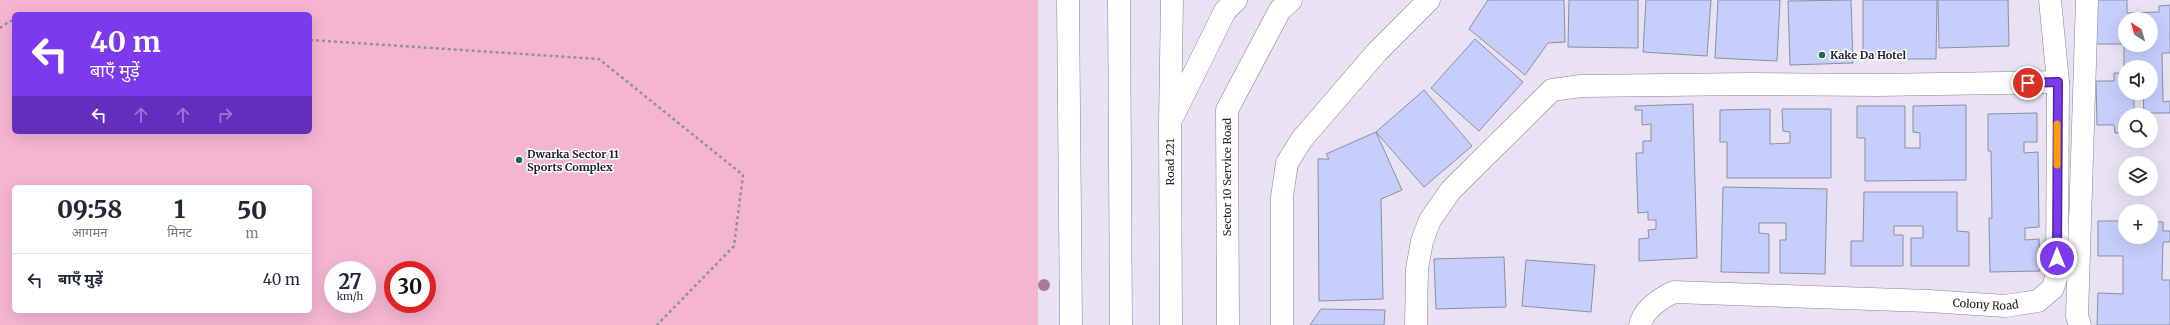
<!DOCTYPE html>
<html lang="hi">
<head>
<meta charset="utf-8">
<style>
  body { margin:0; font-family:Merriweather,"Noto Sans Devanagari",serif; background:#f2f2f3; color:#1f2937; height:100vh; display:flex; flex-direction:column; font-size:15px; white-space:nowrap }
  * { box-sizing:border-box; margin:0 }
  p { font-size:13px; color:#747a83 }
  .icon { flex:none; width:22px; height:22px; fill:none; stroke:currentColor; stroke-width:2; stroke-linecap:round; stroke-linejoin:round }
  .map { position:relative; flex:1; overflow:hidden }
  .details { position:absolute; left:12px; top:185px; width:300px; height:128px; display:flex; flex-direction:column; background:#fff; border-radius:6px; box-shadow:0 4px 16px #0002 }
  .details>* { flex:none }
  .hud { position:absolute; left:12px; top:12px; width:300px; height:122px; border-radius:6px; box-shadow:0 4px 16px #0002; background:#7c3aed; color:#fff; overflow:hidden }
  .needle { width:26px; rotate:323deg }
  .fabs { position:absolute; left:2118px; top:12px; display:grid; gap:8px }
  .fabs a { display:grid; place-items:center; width:40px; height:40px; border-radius:50%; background:#fff; box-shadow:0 4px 16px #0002; font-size:20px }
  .speed { position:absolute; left:324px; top:261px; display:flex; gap:8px; font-size:20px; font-weight:700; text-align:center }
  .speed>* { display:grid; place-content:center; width:52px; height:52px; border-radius:50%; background:#fff; box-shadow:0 4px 16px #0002; line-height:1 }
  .speed small { font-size:10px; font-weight:400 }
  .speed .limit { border:6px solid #d22; background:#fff; color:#111 }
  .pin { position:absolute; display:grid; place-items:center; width:34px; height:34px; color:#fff; margin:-17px; border:2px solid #fff; border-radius:50%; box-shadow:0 1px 4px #0007 }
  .me { position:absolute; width:44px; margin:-22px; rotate:0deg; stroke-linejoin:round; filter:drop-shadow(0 0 3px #0008) }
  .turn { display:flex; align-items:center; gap:14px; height:84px; padding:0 12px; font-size:18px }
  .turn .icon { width:52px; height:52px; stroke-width:2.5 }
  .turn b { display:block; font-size:28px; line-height:34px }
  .lanes { display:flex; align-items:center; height:38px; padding:0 12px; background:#0003; justify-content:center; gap:20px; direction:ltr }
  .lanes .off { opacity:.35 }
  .eta { display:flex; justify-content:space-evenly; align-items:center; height:68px; text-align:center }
  .eta b { font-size:24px; font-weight:800; line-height:28px }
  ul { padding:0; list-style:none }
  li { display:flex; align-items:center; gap:12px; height:52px; padding:0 12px; border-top:1px solid #e0e1e3 }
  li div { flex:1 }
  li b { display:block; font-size:15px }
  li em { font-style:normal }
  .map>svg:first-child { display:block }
  .green { fill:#f4b5d0; fill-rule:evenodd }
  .building { fill:#c6cefc; stroke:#8b8f9f; fill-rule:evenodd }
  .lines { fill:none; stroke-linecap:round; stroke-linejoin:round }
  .minor-casing { stroke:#868190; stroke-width:23 }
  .secondary-casing { stroke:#868190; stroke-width:23 }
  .path { stroke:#938f9c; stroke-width:2.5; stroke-dasharray:3 3; stroke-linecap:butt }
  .minor { stroke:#fff; stroke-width:22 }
  .secondary { stroke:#fff; stroke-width:22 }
  .tree { fill:#a77c99 }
  .route-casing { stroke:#51269a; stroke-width:10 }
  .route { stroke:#7c3aed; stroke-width:7 }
  .slow { stroke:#f59e0b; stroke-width:7 }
  .poi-dot { fill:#22675a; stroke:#fff; stroke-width:1.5 }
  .labels { text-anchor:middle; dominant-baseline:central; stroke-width:3; stroke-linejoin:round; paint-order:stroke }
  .poi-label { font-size:11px; font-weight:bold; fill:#232127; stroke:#fff; text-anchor:start }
  .street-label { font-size:11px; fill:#232127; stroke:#fff }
</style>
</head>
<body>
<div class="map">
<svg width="2170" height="325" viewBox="0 0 2170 325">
  <rect width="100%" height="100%" fill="#e8e2f4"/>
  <path class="green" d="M0 0H1038V325H0ZM14 14H310V132H14ZM14 187H310V311H14ZM333 270H367V304H333ZM393 270H427V304H393Z"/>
  <path class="building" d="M1488 0H1564L1565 42 1548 43 1525 75 1469 29Z
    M1569 0H1638V48L1568 47Z
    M1646 0H1711L1707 56 1643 52Z
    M1718 0H1780L1777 61 1715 58Z
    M1851 0 1853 63 1790 65 1788 1Z
    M1863 0H1937L1936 59H1863Z
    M1938 0H2008L2009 46 1939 48Z
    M2096 0H2127V13L2159 12V6L2170 5V53H2162L2163 102 2170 101V113H2144L2143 93H2151V67H2125V93H2134V115H2125V133H2115L2114 125H2097L2096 81H2114V73H2124V44H2096ZM2125 19H2151V45H2125Z
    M1475 39 1523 82 1479 131 1431 88Z
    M1424 90 1472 146 1424 187 1376 132Z
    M1693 104 1697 258 1639 261V239L1649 238 1648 230 1656 229V220H1648V212L1638 213 1636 153H1643V141H1651V124L1642 125V110H1635V106Z
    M1966 105V180L1865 181V138H1857V106H1905V148H1920V133L1913 132V106Z
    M1770 109V144L1790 143V132L1783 131 1782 109H1831V178H1727V142H1720V110Z
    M2037 113V142H2024V153L2038 152 2039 227 2025 228V240L2039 239 2040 271 1990 272 1989 218H1992L1991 151H1988V114Z
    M1376 132 1402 190 1381 199 1383 299 1319 301 1318 159H1329L1326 154Z
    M1723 187 1827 189 1825 274 1780 273V240H1786V223H1759V233L1769 234V273L1721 272Z
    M1864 192H1957V231L1969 232V266H1911V238H1923V226H1894V235H1903V266H1851V241H1863Z
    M2098 221H2125V237H2151V222H2163V231H2170V242H2163L2162 280H2170V325H2097L2098 293 2123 294V256H2098Z
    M1504 257 1506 307 1436 309 1434 259Z
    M1526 260 1595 265 1591 312 1522 306Z
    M1321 309 1385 310 1384 325H1310Z"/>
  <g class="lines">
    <defs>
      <g id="minor">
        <path d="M1068 0 1071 325"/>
        <path d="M1228 325 1227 110 1280 10 1291 0"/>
        <path d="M1282 325V197L1287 163 1302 139 1377 52 1429 0"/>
        <path d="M1416 325 1417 269 1422 241 1430 220 1451 190 1552 90 1581 86 1749 84 1877 85 2058 82"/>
        <path id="s1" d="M1640 325C1644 309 1659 299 1674 292L1929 301 2005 306 2038 301 2053 288 2057 274 2058 82 2050 0"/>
        <path d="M2080 325 2077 316 2087 0"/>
      </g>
      <path id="secondary" d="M1119 0 1121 325
        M1172 118 1225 11 1236 0
        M1171 325 1170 123 1172 0"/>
    </defs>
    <use href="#minor" class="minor-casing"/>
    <use href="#secondary" class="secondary-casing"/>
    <path class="path" d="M0 28 10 21H14
      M310 40 599 59 743 175 734 246 657 325"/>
    <use href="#minor" class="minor"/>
    <use href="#secondary" class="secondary"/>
  </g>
  <circle class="tree" cx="1044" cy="285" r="6"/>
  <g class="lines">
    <defs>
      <path id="route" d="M2028 83 2058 82 2057 258"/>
    </defs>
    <use href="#route" class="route-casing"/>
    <use href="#route" class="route"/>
    <path class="slow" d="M2057 165V124"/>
  </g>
  <g class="poi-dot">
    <circle cx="1822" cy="55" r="4"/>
    <circle cx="519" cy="160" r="4"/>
  </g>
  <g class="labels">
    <g class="poi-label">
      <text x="1830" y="55">Kake Da Hotel</text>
      <text x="527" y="154">Dwarka Sector 11<tspan x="527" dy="13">Sports Complex</tspan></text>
    </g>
    <g class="street-label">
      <text transform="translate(1170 162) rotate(-90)">Road 221</text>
      <text transform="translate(1227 177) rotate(-90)">Sector 10 Service Road</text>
      <text stroke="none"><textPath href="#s1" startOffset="361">Colony Road</textPath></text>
    </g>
  </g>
</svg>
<div class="fabs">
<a><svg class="needle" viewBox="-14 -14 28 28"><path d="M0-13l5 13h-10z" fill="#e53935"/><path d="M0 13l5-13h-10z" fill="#747a83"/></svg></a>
<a><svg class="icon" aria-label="sound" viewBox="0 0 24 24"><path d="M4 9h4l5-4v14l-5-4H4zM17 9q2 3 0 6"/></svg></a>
<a><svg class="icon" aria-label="search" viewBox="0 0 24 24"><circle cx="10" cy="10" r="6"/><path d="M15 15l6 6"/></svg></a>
<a><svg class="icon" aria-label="layers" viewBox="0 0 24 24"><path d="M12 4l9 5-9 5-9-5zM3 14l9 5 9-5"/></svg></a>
<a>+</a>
</div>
<div class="speed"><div>27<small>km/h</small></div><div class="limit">30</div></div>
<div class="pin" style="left:2028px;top:83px;background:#d93025"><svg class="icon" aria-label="arrive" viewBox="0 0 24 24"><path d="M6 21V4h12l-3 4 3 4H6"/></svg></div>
<svg class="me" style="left:2057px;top:258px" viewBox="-20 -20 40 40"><circle r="17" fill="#7c3aed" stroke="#fff" stroke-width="3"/><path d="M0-11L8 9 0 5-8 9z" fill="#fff"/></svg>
<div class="hud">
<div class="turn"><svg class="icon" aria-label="left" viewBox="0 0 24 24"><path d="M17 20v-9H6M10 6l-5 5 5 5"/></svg><div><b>40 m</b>बाएँ मुड़ें</div></div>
<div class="lanes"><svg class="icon" aria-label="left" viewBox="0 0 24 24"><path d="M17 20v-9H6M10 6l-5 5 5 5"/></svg><svg class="icon off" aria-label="ahead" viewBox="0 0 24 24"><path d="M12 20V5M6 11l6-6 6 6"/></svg><svg class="icon off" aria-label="ahead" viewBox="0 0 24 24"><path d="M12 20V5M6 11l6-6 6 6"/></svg><svg class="icon off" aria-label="right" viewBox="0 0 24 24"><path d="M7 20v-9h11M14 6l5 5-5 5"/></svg></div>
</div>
<section class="details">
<div class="eta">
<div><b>09:58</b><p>आगमन</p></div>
<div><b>1</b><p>मिनट</p></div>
<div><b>50</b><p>m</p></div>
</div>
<ul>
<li><svg class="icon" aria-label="left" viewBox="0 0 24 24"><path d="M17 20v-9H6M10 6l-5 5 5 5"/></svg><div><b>बाएँ मुड़ें</b></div><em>40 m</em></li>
</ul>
</section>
</div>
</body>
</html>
